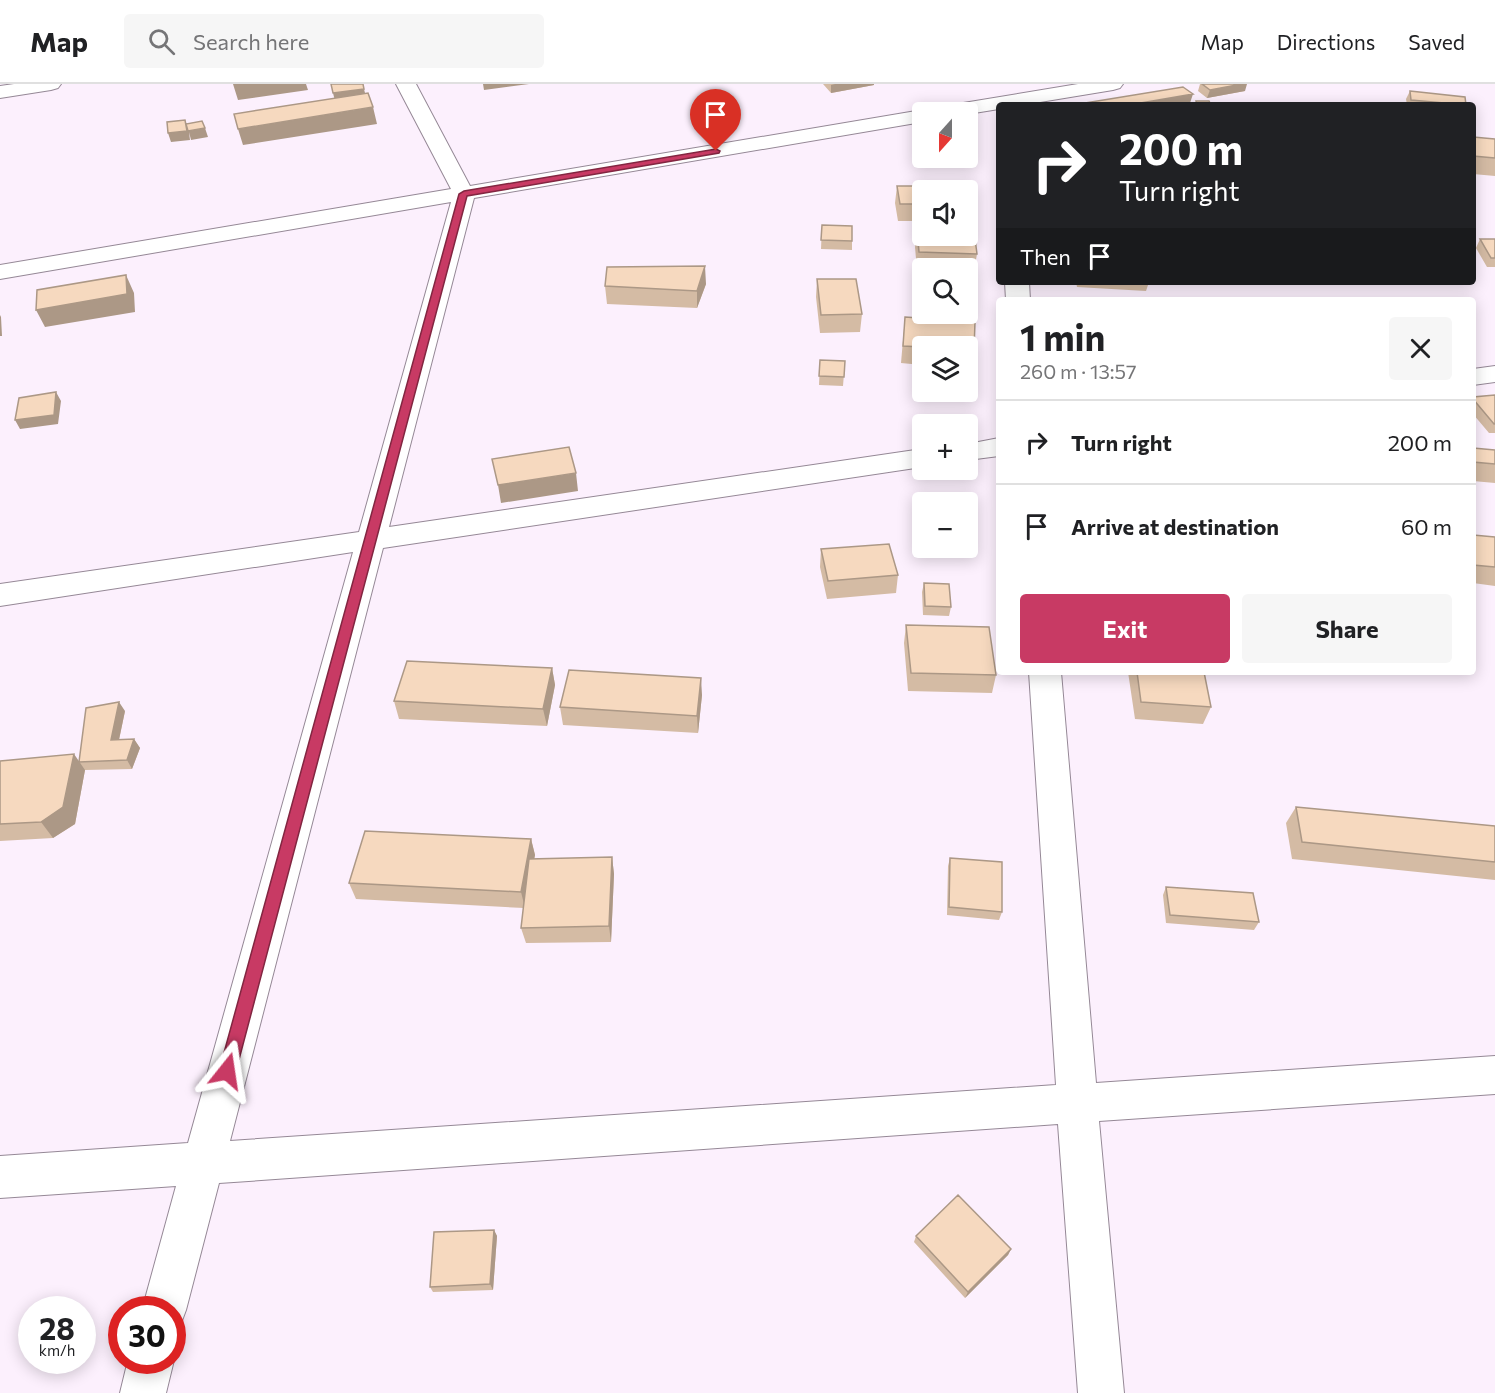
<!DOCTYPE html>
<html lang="en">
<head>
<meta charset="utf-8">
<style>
  body { margin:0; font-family:Commissioner,sans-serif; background:#f6f6f6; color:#202124; height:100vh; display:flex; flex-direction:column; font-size:22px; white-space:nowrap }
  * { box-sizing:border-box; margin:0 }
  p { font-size:20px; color:#757577 }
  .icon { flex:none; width:33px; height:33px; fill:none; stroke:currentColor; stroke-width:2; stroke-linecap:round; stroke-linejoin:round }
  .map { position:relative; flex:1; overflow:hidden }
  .details { position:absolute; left:996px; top:213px; width:480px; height:378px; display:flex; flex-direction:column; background:#fff; border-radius:6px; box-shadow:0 3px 15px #0003 }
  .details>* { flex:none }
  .banner { position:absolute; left:996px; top:18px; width:480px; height:183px; border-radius:6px; box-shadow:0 3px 15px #0003; background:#202124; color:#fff; overflow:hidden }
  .needle { width:39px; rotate:201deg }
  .fabs { position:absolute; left:912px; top:18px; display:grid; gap:12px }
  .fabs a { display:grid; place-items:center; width:66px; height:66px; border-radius:6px; background:#fff; box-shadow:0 3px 15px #0003; font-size:30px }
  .speed { position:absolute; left:18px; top:1212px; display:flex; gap:12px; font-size:30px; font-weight:700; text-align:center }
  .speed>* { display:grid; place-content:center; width:78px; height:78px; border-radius:50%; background:#fff; box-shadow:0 3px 15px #0003; line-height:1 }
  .speed small { font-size:15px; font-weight:400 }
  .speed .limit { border:9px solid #d22; background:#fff; color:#111 }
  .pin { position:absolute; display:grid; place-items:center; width:51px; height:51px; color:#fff; margin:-62px -26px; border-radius:50% 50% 50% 0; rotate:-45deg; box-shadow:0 0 6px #0007 }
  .pin .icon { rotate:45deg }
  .me { position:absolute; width:66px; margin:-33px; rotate:15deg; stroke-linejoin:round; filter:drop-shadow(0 0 4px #0008) }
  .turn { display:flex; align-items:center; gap:21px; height:126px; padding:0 24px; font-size:27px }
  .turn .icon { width:78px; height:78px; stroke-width:2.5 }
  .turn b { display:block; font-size:42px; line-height:51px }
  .then { display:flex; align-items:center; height:57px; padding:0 24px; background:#0003; gap:12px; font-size:22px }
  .round { display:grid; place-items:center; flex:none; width:63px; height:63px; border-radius:6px; background:#f6f6f6 }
  .summary { display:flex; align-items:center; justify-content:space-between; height:102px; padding:0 24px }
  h1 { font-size:36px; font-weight:700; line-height:45px }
  .action { display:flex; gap:12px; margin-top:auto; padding:12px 24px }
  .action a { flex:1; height:69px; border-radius:6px; background:#c83a64; color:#fff; font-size:24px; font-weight:700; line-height:69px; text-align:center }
  .action a+a { background:#f6f6f6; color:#202124 }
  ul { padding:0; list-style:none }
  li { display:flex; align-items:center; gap:18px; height:84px; padding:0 24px; border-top:2px solid #e0e0e0 }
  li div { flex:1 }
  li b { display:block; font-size:22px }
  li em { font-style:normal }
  header { display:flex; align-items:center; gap:36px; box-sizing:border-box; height:84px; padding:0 30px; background:#fff; border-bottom:2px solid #e0e0e0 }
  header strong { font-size:28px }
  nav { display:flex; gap:33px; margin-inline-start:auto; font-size:21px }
  .search { width:420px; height:54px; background:#f6f6f6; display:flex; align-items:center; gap:15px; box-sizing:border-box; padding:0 21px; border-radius:6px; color:#757577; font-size:22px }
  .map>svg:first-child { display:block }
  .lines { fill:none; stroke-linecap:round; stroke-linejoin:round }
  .street-casing { stroke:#958896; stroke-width:2 }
  .street { fill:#fff; fill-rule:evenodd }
  .wall { fill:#d4bba4 }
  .shaded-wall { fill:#ac9886 }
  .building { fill:#f6d9bf; stroke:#ac9886; stroke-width:1.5 }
  .route { fill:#c83a64; stroke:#822641; stroke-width:1.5 }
</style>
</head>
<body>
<header>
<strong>Map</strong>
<div class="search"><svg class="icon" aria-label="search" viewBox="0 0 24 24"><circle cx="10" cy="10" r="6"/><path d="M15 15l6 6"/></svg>Search here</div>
<nav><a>Map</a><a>Directions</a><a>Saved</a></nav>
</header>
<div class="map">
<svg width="1495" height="1309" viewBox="0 0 1495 1309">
  <rect width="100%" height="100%" fill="#fcf0fd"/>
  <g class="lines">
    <defs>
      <path id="street" d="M14 0H61L58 4 51 6 0 14V2Z
        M396 0H416L470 102 922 26 930 28H922V38L474 114 389 443 922 365V383L383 464 230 1057 1056 1001 1029 588H1061L1096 999 1495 972V1010L1099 1037 1124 1309H1078L1058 1040 219 1099 186 1226 180 1242 172 1245V1226H142L176 1102 0 1114V1072L188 1059 353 468 0 522V500L359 448 451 118 0 195V181L451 105Z
        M1078 0H1123L1120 4 1113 6 1022 21H999V25L968 30 935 28 938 24 945 22Z
        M1005 198H1029L1030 216H1006Z
        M1495 282V298L1473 301V285Z
        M999 354V372L968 376V360Z
        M172 1272 174 1276 166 1309H120L128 1276H172Z"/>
    </defs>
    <use href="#street" class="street-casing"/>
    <use href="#street" class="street"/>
  </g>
  <path class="wall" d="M823 0H874V1L831 9Z
    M1200 0H1242L1245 7 1207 14 1198 7Z
    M1410 7 1466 21H1407L1406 15Z
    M1473 53 1495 55V92L1473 90Z
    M897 102H971L976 119 973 136 968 137V106H922V137H898L895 119Z
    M822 141 852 157V166L821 165Z
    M917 146 977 170 974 187H968V184H922V186H917L915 163Z
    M1480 155H1495V183H1487L1476 164Z
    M817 195 862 230 860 248 820 249 816 213Z
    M1076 198H1149L1146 207 1077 203Z
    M706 200 697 224 607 220 605 202Z
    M905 233 975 238 974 266 972 284H968V262H922V281L901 279Z
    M820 276 845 277 843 302 819 301Z
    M1495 311V349H1489L1473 330V313Z
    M1473 364 1495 366V399L1473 397Z
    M1473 451 1495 453V502L1473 499Z
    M821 465 898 491 896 509 827 515 820 483Z
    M924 499 951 523 949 532 923 531 922 508Z
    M906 541 996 591 992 609 908 607 904 559Z
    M552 584 555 601 547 642 399 635 394 617Z
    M1128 588H1204L1211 623 1203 640 1135 635Z
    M702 611 698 649 563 641 560 623Z
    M125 627 119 656 134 655 140 664 132 685 85 686 75 740 53 754 0 757V677L79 678Z
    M1296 723 1495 742V796L1292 775 1286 739Z
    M531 755 535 771 534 775 612 773 614 790 611 858 526 859 521 844 524 824 356 815 349 799Z
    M950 774 1002 828 999 836 947 831 948 782Z
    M1166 803 1259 838 1254 846 1166 839 1163 811Z
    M494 1146 497 1152 493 1206 433 1208 430 1203Z
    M916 1152 1011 1165 1008 1171 965 1214 914 1158Z"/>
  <path class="shaded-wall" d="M233 0H306L308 6 238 16Z
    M483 0H529L484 6Z
    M835 0H874V1L831 9V1Z
    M1242 0H1247L1245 7 1207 14 1210 6Z
    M364 5 366 13 335 17 333 9Z
    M1193 10 1190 19 1176 21H1129Z
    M373 23 377 40 243 61 238 45Z
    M185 36 188 44H205L208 53 191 56 189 48 190 56 171 58 168 49Z
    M705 182 706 200 697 224V207Z
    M126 191 134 209 135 228 45 243 36 226Z
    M0 231 1 233 2 252H0Z
    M56 308 61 317 58 340 20 345 15 336Z
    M576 389 578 407 501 419 498 401Z
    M552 584 555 601 547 642 543 625Z
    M701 594 702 611 698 649 697 632Z
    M119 618 125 627 117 665 111 656Z
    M134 655 140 664 132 685 127 676Z
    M74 670 85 686 75 740 53 754 41 738Z
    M531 755 535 771 525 824 521 808Z
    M612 773 614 790 611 858 609 842Z
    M494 1146 497 1152 493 1206 490 1200Z
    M1011 1165 1008 1171 965 1214 968 1208Z"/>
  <path class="building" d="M331 0H363L364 5 333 9Z
    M1202 0H1242L1210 6Z
    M1183 3 1193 10 1129 21H1087L1085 19Z
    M1410 7 1465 13 1466 21 1411 16Z
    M368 9 373 23 238 45 234 30Z
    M1196 17H1209L1211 21H1197Z
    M185 36 187 47 168 49 167 38Z
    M202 37 205 44 188 47 186 40Z
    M1473 53 1495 55V74L1473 72Z
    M897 102H971L976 119H968V106H922V120H900Z
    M822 141 852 142V157L821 156Z
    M917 146H922V152H968V147H974L977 170 919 168Z
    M1480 155H1495V174H1491Z
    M705 182 697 207 605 202 607 183Z
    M126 191 127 210 36 226 37 206Z
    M817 195H856L862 230 821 231Z
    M905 233 975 238 974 266H968V262L922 263 903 262Z
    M820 276 845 277 844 293 819 292Z
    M56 308 54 331 15 336 19 314Z
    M1495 311V340H1494L1473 315V313Z
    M569 363 576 389 498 401 492 375Z
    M1473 364 1495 366V380L1473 378Z
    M1473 451 1495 453V483L1473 481Z
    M889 460 898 491 828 497 821 465Z
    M924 499 949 500 951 523 925 522Z
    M906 541 989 543 996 591 911 589Z
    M407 577 552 584 543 625 394 617Z
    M569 586 701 594 697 632 560 623Z
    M1137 588H1204L1211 623 1141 618Z
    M119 618 111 656 134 655 127 676 79 678 86 624Z
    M74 670 63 723 41 738 0 740V677Z
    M1296 723 1495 742V778L1302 758Z
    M365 747 531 755 521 808 349 799Z
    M612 773 609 842 521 844 529 775Z
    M950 774 1002 778V828L949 823Z
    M1166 803 1253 809 1259 838 1170 831Z
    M958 1111 1011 1165 968 1208 916 1152Z
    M494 1146 490 1200 430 1203 434 1148Z"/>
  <path class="route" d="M716 65 720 67 719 69 467 112 236 987 233 992 227 994 221 992 219 987 459 110 464 107Z"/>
</svg>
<div class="fabs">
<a><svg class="needle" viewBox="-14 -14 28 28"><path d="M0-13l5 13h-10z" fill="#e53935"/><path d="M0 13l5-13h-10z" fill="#757577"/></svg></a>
<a><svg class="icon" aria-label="sound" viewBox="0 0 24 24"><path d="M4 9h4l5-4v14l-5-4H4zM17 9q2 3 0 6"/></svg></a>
<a><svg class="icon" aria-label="search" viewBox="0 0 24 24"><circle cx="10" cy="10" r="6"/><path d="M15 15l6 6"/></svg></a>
<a><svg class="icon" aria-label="layers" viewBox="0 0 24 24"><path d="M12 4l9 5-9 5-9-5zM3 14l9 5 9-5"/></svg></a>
<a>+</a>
<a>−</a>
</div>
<div class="speed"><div>28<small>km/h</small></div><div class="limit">30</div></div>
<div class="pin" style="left:716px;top:67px;background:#d93025"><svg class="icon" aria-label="arrive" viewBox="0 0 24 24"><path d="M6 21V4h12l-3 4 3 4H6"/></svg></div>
<svg class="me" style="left:227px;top:987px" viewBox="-20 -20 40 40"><path d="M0-17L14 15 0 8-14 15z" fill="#c83a64" stroke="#fff" stroke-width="4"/></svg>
<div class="banner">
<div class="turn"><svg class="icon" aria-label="right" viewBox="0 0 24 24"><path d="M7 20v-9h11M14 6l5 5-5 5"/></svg><div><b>200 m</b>Turn right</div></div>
<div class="then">Then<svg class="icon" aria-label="arrive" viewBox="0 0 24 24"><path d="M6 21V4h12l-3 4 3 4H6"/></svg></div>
</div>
<section class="details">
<div class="summary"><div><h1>1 min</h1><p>260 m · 13:57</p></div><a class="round"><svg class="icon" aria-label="close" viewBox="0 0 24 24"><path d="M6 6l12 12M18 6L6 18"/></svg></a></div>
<ul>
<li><svg class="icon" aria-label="right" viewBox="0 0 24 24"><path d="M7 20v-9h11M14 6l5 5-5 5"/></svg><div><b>Turn right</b></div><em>200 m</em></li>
<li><svg class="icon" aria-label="arrive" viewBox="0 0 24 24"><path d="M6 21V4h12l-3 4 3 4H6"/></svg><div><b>Arrive at destination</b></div><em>60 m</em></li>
</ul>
<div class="action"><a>Exit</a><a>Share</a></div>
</section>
</div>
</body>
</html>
